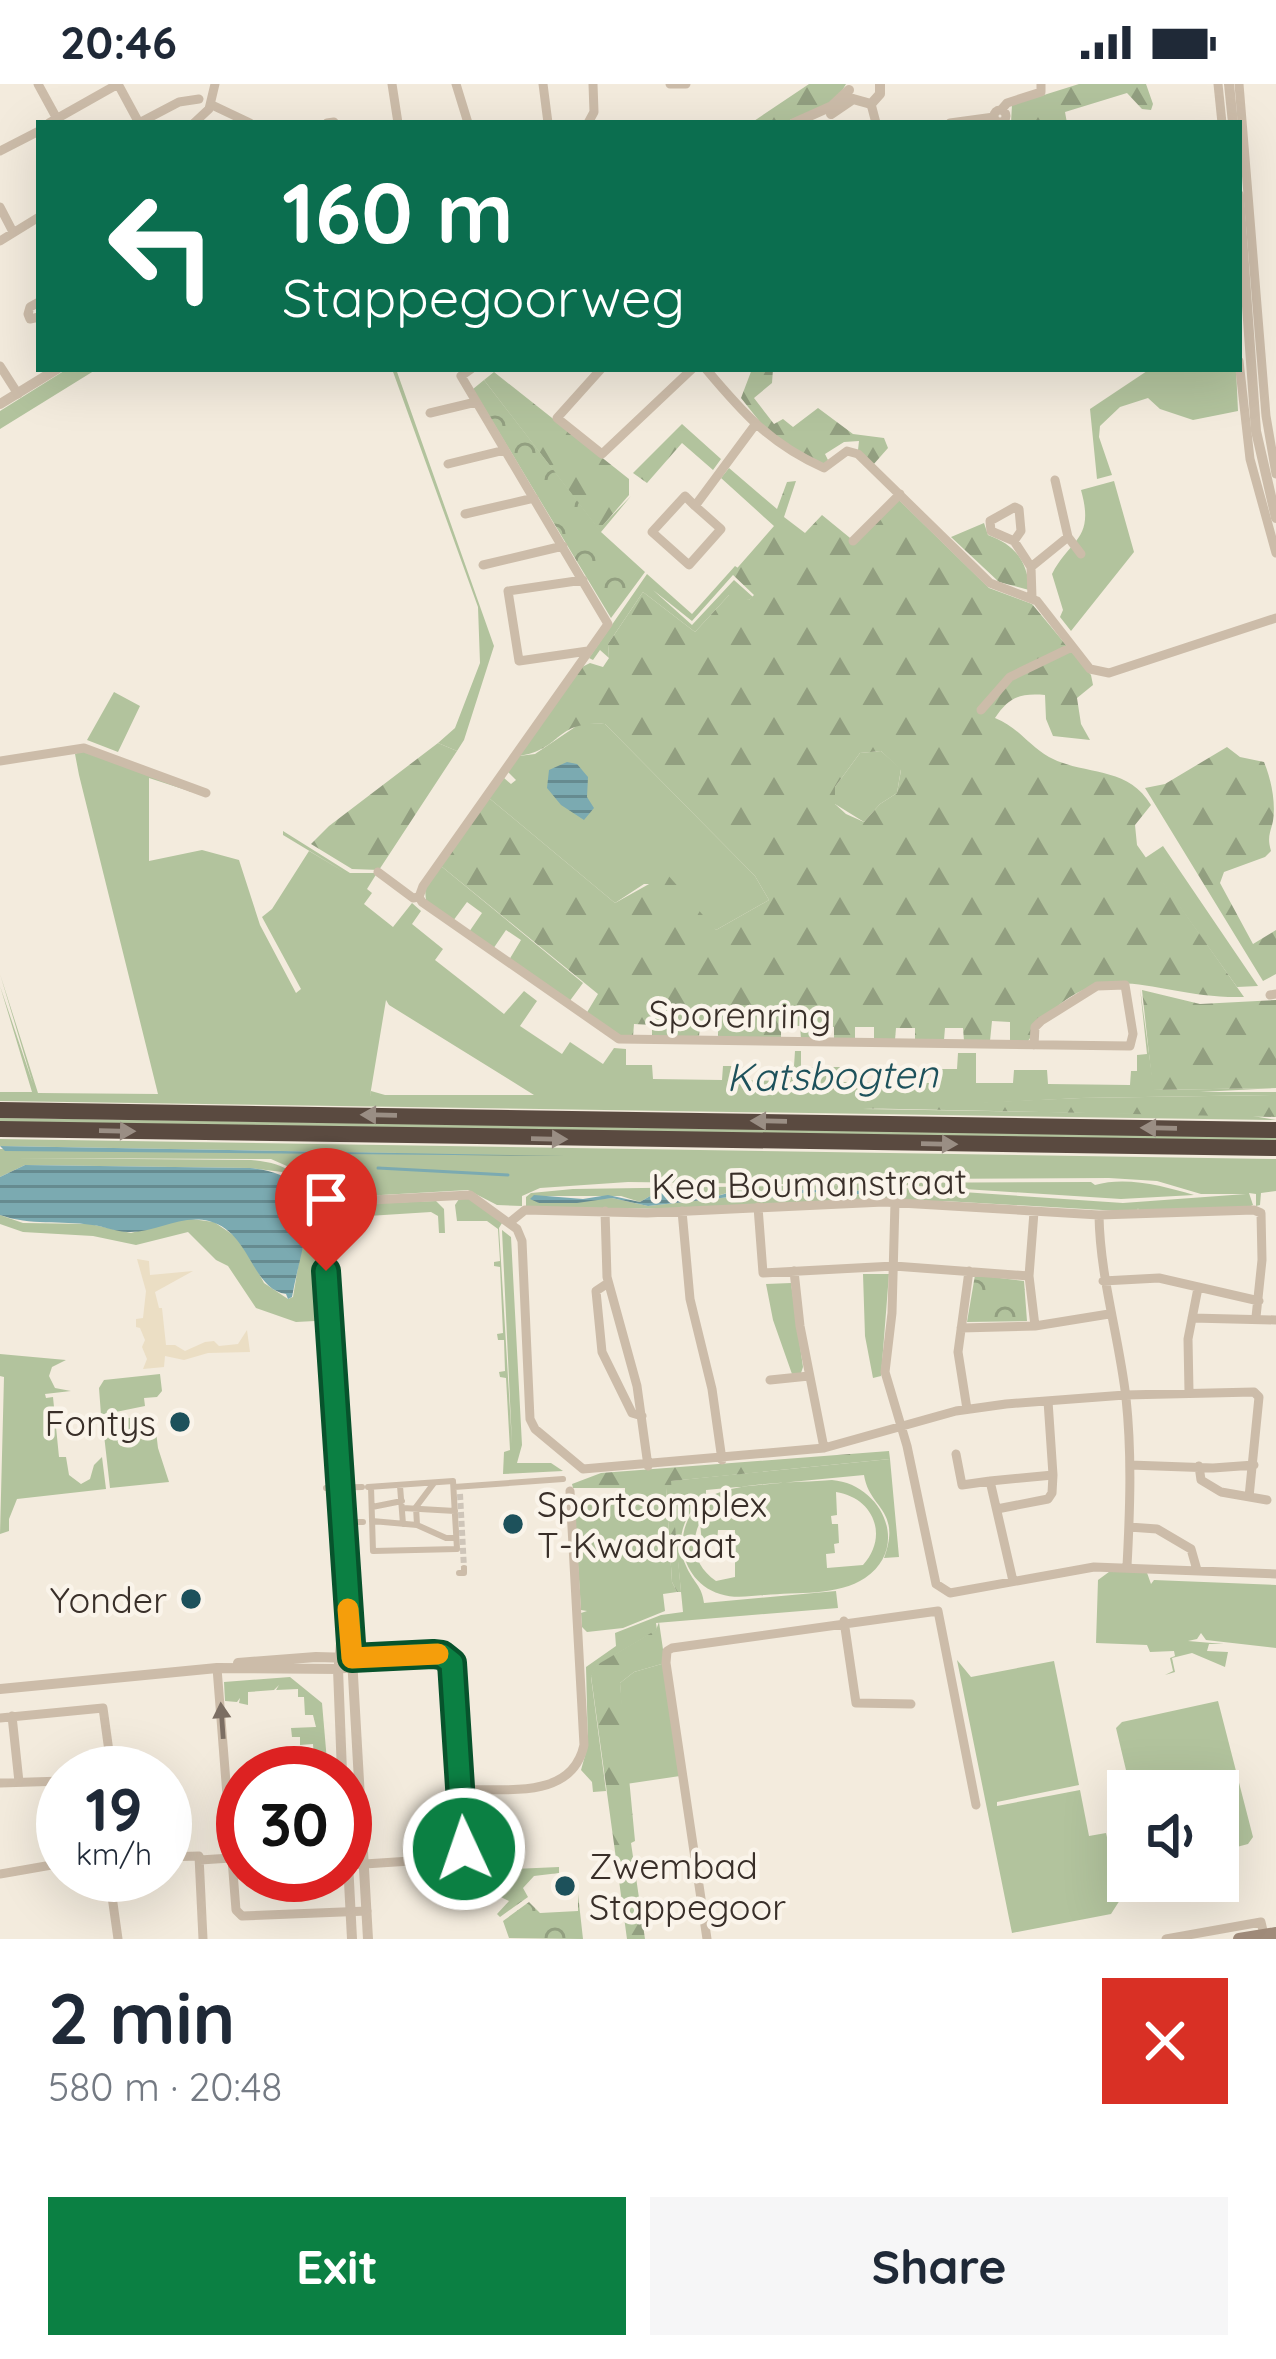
<!DOCTYPE html>
<html lang="en">
<head>
<meta charset="utf-8">
<style>
  body { margin:0; font-family:Quicksand,sans-serif; background:#f6f6f7; color:#1f2937; height:100vh; display:flex; flex-direction:column; font-size:45px; white-space:nowrap }
  * { box-sizing:border-box; margin:0 }
  p { font-size:39px; color:#747a83 }
  .icon { flex:none; width:66px; height:66px; fill:none; stroke:currentColor; stroke-width:2; stroke-linecap:round; stroke-linejoin:round }
  .map { position:relative; height:1855px; overflow:hidden }
  .side { display:flex; flex-direction:column; background:#fff; flex:1 }
  .side>* { flex:none }
  .guide { position:absolute; left:36px; top:36px; width:1206px; height:252px; border-radius:0px; box-shadow:0 12px 48px #0002; background:#0b6e4f; color:#fff; overflow:hidden }
  .tools { position:absolute; left:1107px; top:1686px; display:grid; gap:24px }
  .tools a { display:grid; place-items:center; width:132px; height:132px; border-radius:0px; background:#fff; box-shadow:0 12px 48px #0002; font-size:60px }
  .speed { position:absolute; left:36px; top:1662px; display:flex; gap:24px; font-size:60px; font-weight:700; text-align:center }
  .speed>* { display:grid; place-content:center; width:156px; height:156px; border-radius:50%; background:#fff; box-shadow:0 12px 48px #0002; line-height:1 }
  .speed small { font-size:30px; font-weight:400 }
  .speed .limit { border:18px solid #d22; background:#fff; color:#111 }
  .pin { position:absolute; display:grid; place-items:center; width:102px; height:102px; color:#fff; margin:-123px -51px; border-radius:50% 50% 50% 0; rotate:-45deg; box-shadow:0 0 12px #0007 }
  .pin .icon { rotate:45deg }
  .me { position:absolute; width:132px; margin:-66px; rotate:357deg; stroke-linejoin:round; filter:drop-shadow(0 0 9px #0008) }
  .turn { display:flex; align-items:center; gap:42px; height:252px; padding:0 48px; font-size:54px }
  .turn .icon { width:156px; height:156px; stroke-width:2.5 }
  .turn b { display:block; font-size:84px; line-height:102px }
  .round { display:grid; place-items:center; flex:none; width:126px; height:126px; border-radius:0px; background:#f6f6f7 }
  .overview { display:flex; align-items:center; justify-content:space-between; height:204px; padding:0 48px }
  h1 { font-size:72px; font-weight:800; line-height:90px }
  .action { display:flex; gap:24px; margin-top:auto; padding:24px 48px }
  .action a { flex:1; height:138px; border-radius:0px; background:#0b8043; color:#fff; font-size:48px; font-weight:800; line-height:138px; text-align:center }
  .action a+a { background:#f6f6f7; color:#1f2937 }
  .status { display:flex; justify-content:space-between; align-items:center; height:84px; padding:0 60px; background:#fff; direction:ltr }
  .status svg { height:33px; fill:currentColor }
  .map>svg:first-child { display:block }
  .grass { fill:#b2c39d; fill-rule:evenodd }
  .forest { fill:url(#forest-firs); fill-rule:evenodd }
  .park { fill:url(#park-crowns) }
  .plaza { fill:#ebdec4 }
  .water { fill:url(#water-rules) }
  .lines { fill:none; stroke-linecap:round; stroke-linejoin:round }
  .stream { stroke:#7baab1; stroke-width:3 }
  .pedestrian-tunnel { stroke:#cec5b9; stroke-width:6; stroke-dasharray:6 3; stroke-linecap:butt }
  .pedestrian { stroke:#ccbca9; stroke-width:6 }
  .minor { stroke:#ccbca9; stroke-width:9 }
  .tertiary { stroke:#ccbca9; stroke-width:10 }
  .secondary { stroke:#a08b7a; stroke-width:12 }
  .motorway { stroke:#5a4a40; stroke-width:16 }
  .oneway { fill:#9a8e84 }
  .oneway2 { fill:#7b6e63 }
  .route-casing { stroke:#07532c; stroke-width:30 }
  .route { stroke:#0b8043; stroke-width:21 }
  .slow { stroke:#f59e0b; stroke-width:21 }
  .poi-dot { fill:#1d515b; stroke:#faf4ea; stroke-width:4.5 }
  .labels { text-anchor:middle; dominant-baseline:central; stroke-width:9; stroke-linejoin:round; paint-order:stroke }
  .street-label { font-size:36px; fill:#392f29; stroke:#faf4ea }
  .poi-label { font-size:36px; fill:#392f29; stroke:#faf4ea; text-anchor:end }
  .water-label { font-size:39px; font-style:italic; fill:#1d515b; stroke:#faf4ea }
</style>
</head>
<body>
<div class="status"><b>20:46</b><svg viewBox="0 0 49 12"><path d="M0 12V9h3v3zM5 12V6h3v6zM10 12V3h3v9zM15 12V0h3v12zM26 1h20v11H26zM47 4h2v5h-2z"/></svg></div>
<div class="map">
<svg width="1276" height="1855" viewBox="0 0 1276 1855">
  <defs>
    <pattern id="forest-firs" width="22" height="20" patternUnits="userSpaceOnUse" patternTransform="scale(3)"><rect width="22" height="20" fill="#b2c39d"/><path d="M5 1l3.5 6h-7zM16 11l3.5 6h-7z" fill="#929f80"/></pattern>
    <pattern id="park-crowns" width="20" height="18" patternUnits="userSpaceOnUse" patternTransform="scale(3)"><rect width="20" height="18" fill="#b2c39d"/><path d="M2 6a3 3 0 1 1 6 0M12 15a3 3 0 1 1 6 0" fill="none" stroke="#929f80"/></pattern>
    <pattern id="water-rules" width="6" height="5" patternUnits="userSpaceOnUse" patternTransform="scale(3)"><rect width="6" height="5" fill="#7baab1"/><path d="M0 2.5h6" fill="none" stroke="#668b90"/></pattern>
  </defs>
  <rect width="100%" height="100%" fill="#f3ebdd"/>
  <path class="grass" d="M67 285H97L0 345V327Z
    M392 285H396L494 562 464 656 457 667 438 659 455 644 480 579 478 523Z
    M1150 285H1236L1238 327 1193 336 1160 325 1148 314 1120 323 1100 342 1099 353 1112 391 1097 395 1090 325Z
    M1114 397 1134 468 1071 547 1060 533 1063 526 1052 490C1071 454 1095 456 1081 406Z
    M735 482 738 484 733 491 692 537 653 506 692 541 734 496 753 513 749 516 729 511 695 548 643 508 608 560 609 574 600 566 593 576 589 574 647 490 692 530Z
    M114 608 140 622 118 668 87 656Z
    M581 639 605 640 755 792 769 816 716 846 653 800H644L615 819 489 714 504 694 511 700 516 696 508 688 519 672 535 670Z
    M82 667 192 708 149 694V777L202 766 239 776 260 841 296 909 301 905 262 833 272 825 309 767 346 789 283 751V747L350 789H377L367 805 372 809 364 820 393 843 412 819 421 827 412 840 443 865 435 876 504 930 524 907 537 917 520 942 562 970 570 958 603 980 614 964 626 965V981H652L653 995 722 996 723 982H743L744 996 780 997 781 982H794L795 967H801V983H840L841 998 930 999 931 985H957L958 969H976V999H1013L1014 986H1047L1048 1000 1130 1001 1131 987H1137V971L1147 970 1140 904 1154 1006 1276 1004 1200 1008H1276V1011L1081 1014 863 1025 1247 1031 1276 1036 0 1017V1008H32L0 902 33 1000 0 890 38 1009 158 1010 79 691 75 670ZM386 916 389 921 534 1011H385L371 1007 370 1012Z
    M881 667 901 685 897 709 880 720 864 738 835 720V703L860 669Z
    M1163 762 1258 902 1237 903 1145 774Z
    M441 782 583 899 569 918 509 876 521 856 506 846 493 865 469 848 482 829 467 818 453 837 426 817 425 805Z
    M0 1034 1276 1052V1057L0 1038Z
    M0 1055 1276 1075V1107L1261 1109 1260 1121 1256 1122V1110L1249 1109 1253 1121 1249 1123 1139 1128 1138 1124 1137 1128 944 1117 681 1125 526 1123V1113L531 1109 573 1105 847 1101 628 1098 540 1104 522 1112V1122L497 1121 468 1106 329 1114 319 1121 298 1087 271 1075 14 1074 251 1076C326 1081 320 1140 323 1198H318L316 1157 315 1237 296 1238 256 1224 228 1182 216 1176 188 1148 136 1161 93 1152 23 1148 0 1140V1131L23 1139 90 1140 131 1149 184 1134 214 1138 242 1157 264 1199 288 1215 293 1213 304 1147 299 1103 282 1088 250 1084 25 1081 0 1093V1065L401 1069 0 1062ZM1109 1094 1157 1097 1201 1110H1246L1123 1119 859 1101 870 1096 896 1095ZM806 1105C829 1108 850 1106 872 1107L873 1111 807 1108 785 1114 739 1112 648 1122 612 1114 539 1119 533 1112H621L640 1118 657 1108 693 1109 703 1116 727 1109 780 1111Z
    M1091 1098 1095 1101C1126 1092 1164 1102 1194 1111L1121 1115 871 1099Z
    M459 1115H471L502 1139 499 1144 512 1360 502 1146 511 1153 522 1361 517 1379H551L563 1387 503 1390 504 1368 510 1366 506 1294 500 1293 499 1288 505 1287 504 1256H498L497 1250 503 1249 500 1183 494 1182V1178L500 1177 498 1145 487 1137H457L455 1121Z
    M436 1117 444 1125 445 1149H439L438 1132 431 1128 368 1132 336 1140 327 1134 333 1121Z
    M863 1190H889L881 1292 873 1294 865 1252Z
    M791 1199 803 1283 801 1289 792 1290 773 1236 766 1200Z
    M0 1270 66 1276 52 1283 49 1292 55 1304 71 1307 45 1310 46 1314 53 1313 59 1373H66L69 1391 81 1400 90 1395 94 1381 102 1373 106 1405 17 1415 9 1435V1447L0 1450 4 1293 0 1292Z
    M160 1290 162 1307 157 1313 144 1314 145 1322 101 1331 99 1304 104 1296Z
    M154 1331 158 1364 169 1398 110 1404 103 1342 111 1336Z
    M890 1375 899 1473 884 1474C902 1425 869 1425 864 1391L706 1406V1412C684 1429 673 1457 687 1484 694 1499 702 1502 704 1519L836 1507 838 1524 656 1539 657 1546 596 1582 591 1593 606 1707 593 1708 592 1698 581 1686 588 1661 586 1583 616 1562 615 1549 661 1531 683 1528 670 1397Z
    M832 1396C882 1400 911 1463 865 1494 839 1512 795 1508 765 1511 750 1512 735 1515 720 1510 678 1497 669 1440 706 1415 732 1397 799 1399 832 1396ZM836 1408C874 1414 889 1452 863 1481L827 1484 826 1470 835 1469 834 1460 839 1459 838 1440H832L831 1432 837 1431ZM700 1438 702 1460 717 1458 718 1446H735V1493L716 1497C695 1482 689 1461 700 1438Z
    M654 1401 666 1404 672 1498 677 1508 663 1510 665 1527 623 1544 587 1548 582 1543 581 1529 587 1527 581 1526 574 1418 585 1415 582 1424 587 1425V1420L625 1418V1402Z
    M1113 1485 1146 1486 1151 1500 1154 1496 1276 1501V1564L1206 1556 1201 1549 1197 1555 1188 1557 1224 1560H1209L1207 1567 1228 1568 1225 1583 1192 1569 1172 1574 1175 1588 1165 1591 1173 1587 1170 1574 1175 1572 1174 1567 1150 1568 1147 1561 1096 1559 1098 1496Z
    M957 1576 971 1593 1054 1577 1079 1701 997 1718V1722L1080 1706 1089 1752 1106 1749 1115 1786 1127 1805 1111 1830 1012 1849Z
    M665 1579 680 1692 626 1700 620 1599 634 1588Z
    M290 1593 322 1619 328 1689 320 1667 314 1673 313 1660 300 1661V1653H292L291 1644 316 1643 313 1631H305L304 1613H298V1605L276 1606 279 1601 274 1606 248 1608V1621L239 1619 240 1614 237 1618 225 1617 224 1598Z
    M1218 1617 1253 1753 1248 1760 1218 1768V1707H1131L1116 1644 1122 1638Z"/>
  <path class="forest" d="M809 0H846C828 34 786 39 751 39Z
    M1079 0H1146L1153 20 1151 26 1142 25 1127 9 1065 28 1067 39H1011L1012 21Z
    M752 285H773L772 299 754 314 774 340 783 335 793 343 818 324 853 350 884 354 888 364 873 381 858 366 859 357 844 358 825 370 828 376 824 380 772 353 741 314Z
    M494 288 629 395V411L599 446 484 296Z
    M682 340 721 375 713 386 682 359 647 399 633 389Z
    M729 384 777 425 787 398 796 397 784 433 805 449 822 431 855 458 898 415 989 504 1032 520 1091 591 1093 601 1077 614 1081 640 1090 656 1053 652 1046 635 1045 611C1020 609 1009 613 995 634 1018 643 1028 661 1049 673 1084 692 1127 681 1151 721L1135 741 1137 761 1244 913C1151 916 1094 859 1028 957H1010V938L992 937 990 957H964L963 944H945L944 956H915V944H896L895 956 874 955V943H855V955H834V943H815L814 955H801L800 942H781V954H718V942L700 941 699 953H652V941L634 940 633 953H622L586 930 598 910 441 782 489 714 615 819 667 790 716 846 769 816 755 792 605 640C553 637 564 665 519 672L582 583 590 579 603 583 609 574 608 560 643 508 695 548 729 511 735 508 749 516 754 511 732 490 774 442 721 394ZM881 667 901 686 897 709 880 720 864 738 846 730 835 720V703L860 669Z
    M984 439 988 451C1015 461 1028 477 1029 506L999 498 951 453Z
    M438 659 457 667 379 786 352 785 311 760 329 742Z
    M1227 663 1240 673 1264 678C1271 695 1276 718 1273 737 1270 750 1267 753 1271 767L1265 773 1224 788 1220 799 1253 860 1276 846V890L1263 897 1145 704 1165 700Z
    M1142 906 1200 920 1276 916V1004L1153 1006Z
    M1276 1011V1033L851 1024 1081 1014Z
    M889 1367 890 1375 671 1397 681 1508H677L672 1498 666 1404H573L572 1400 601 1389Z
    M659 1538 665 1579 634 1588 620 1599 635 1757 631 1759 645 1855H627L591 1592 595 1582 656 1546Z"/>
  <path class="park" d="M484 296 599 445 631 412 601 448 645 488 611 534 473 305Z
    M975 1191 1024 1197 1027 1237 967 1238Z
    M559 1783V1789L534 1792 523 1804 528 1813 500 1833 497 1830 509 1817 473 1800V1797L490 1796V1786Z
    M578 1810 583 1855 509 1854 503 1837 529 1818 540 1829 578 1827Z"/>
  <path class="plaza" d="M137 1175 149 1177 150 1191 193 1187 155 1208 159 1224H162L166 1261H175L185 1267 205 1258 214 1257 219 1262 238 1260 247 1246 250 1268 208 1269 184 1276 165 1272 164 1283 143 1285 147 1275 142 1263 145 1256 140 1244 136 1243V1235L143 1234 146 1207Z"/>
  <path class="water" d="M567 678 577 680 588 693 587 713 594 724 584 736 561 721 547 704 549 686Z
    M0 1062 566 1072 5 1067Z
    M25 1081 250 1084C335 1092 302 1154 292 1213L288 1215 286 1210C251 1205 251 1148 209 1137 179 1130 157 1149 128 1148 116 1148 104 1142 92 1141 60 1136 31 1142 0 1131V1093Z
    M806 1105C829 1108 850 1106 872 1107L874 1111 807 1108 785 1114 739 1112 648 1122 612 1114 577 1119H539L530 1115 534 1111 583 1115 608 1111 640 1118 657 1108 693 1109 703 1116 735 1107 780 1111Z"/>
  <g class="lines">
    <path class="stream" d="M378 1084 508 1091"/>
    <path class="pedestrian-tunnel" d="M460 1410 464 1484"/>
    <path class="pedestrian" d="M400 1402 403 1440
      M368 1403 453 1397 457 1465 373 1467 371 1403
      M454 1403 563 1395
      M326 1404 362 1403
      M372 1423 402 1417
      M403 1424 455 1427
      M372 1437 417 1441 446 1454H456
      M417 1441 416 1423 434 1399
      M353 1475 351 1438H363
      M459 1489H464V1484"/>
    <path class="minor" d="M38 0 56 33
      M118 0 139 39
      M392 0 398 39
      M456 0 468 39
      M543 0 548 39
      M670 0H686
      M1218 0 1222 39
      M1239 0 1266 332 1276 390
      M871 20 876 39
      M212 21 250 39
      M994 32a6 6 0 1 1 12 0a6 6 0 1 1-12 0Z
      M1001 26 1007 19 1041 8V0
      M49 39 118 0
      M139 39 179 18 199 15
      M194 39 209 25 215 0
      M327 39 334 38
      M588 39 594 28 593 0
      M950 39 994 33
      M0 67 39 47
      M0 123 13 148
      M0 157 39 133
      M39 218 30 223 28 230 30 235 39 233
      M1239 277 1250 375 1276 469
      M0 282 18 310
      M471 285 461 292 608 540 423 802 419 813 422 818 619 955 1130 962 1133 950 1125 901 1097 902 1041 937 1035 943 1034 961
      M601 285 557 334 602 370 692 285
      M706 285C743 329 770 360 824 384L847 367 858 370 990 499 1037 517 1090 585 1109 589 1276 534
      M430 329 476 318
      M448 380 505 366
      M695 422 721 445 689 481 652 448 685 412 695 422 755 341
      M1015 423 1019 425 1021 447 1014 457 991 447 990 437Z
      M465 430 534 414
      M1068 453 1081 470
      M853 457 900 410
      M1014 457 1031 483 1032 514
      M483 481 563 462
      M1031 483 1068 453 1055 396
      M583 496 508 507 519 577 588 567
      M981 626 1010 593 1072 563
      M0 677 84 664 206 709
      M378 788 413 814 419 813
      M1270 911 1276 910
      M895 1118 892 1229 885 1288 907 1362 936 1500 950 1509 1094 1483 1276 1490
      M758 1123 763 1189 894 1182 1029 1192
      M605 1127 607 1193 637 1302 648 1382
      M682 1127 690 1215 712 1305 722 1376
      M1034 1128 1029 1192 1035 1242
      M1099 1131C1100 1194 1119 1252 1126 1314 1132 1370 1130 1426 1127 1482
      M509 1139 525 1126 647 1129 884 1118 1099 1131 1254 1126 1261 1129 1262 1176 1256 1233
      M794 1187 800 1242 824 1364
      M1103 1197 1159 1194 1259 1217
      M608 1199 596 1207 602 1268 632 1329 642 1332
      M1192 1234 1276 1236
      M961 1244 1035 1242 1109 1230
      M770 1296 809 1292
      M1189 1308 1188 1255 1198 1204
      M967 1325 958 1268 969 1187
      M956 1370 962 1401 990 1397
      M1130 1381 1213 1384 1254 1381
      M1199 1382 1201 1396 1221 1408 1267 1416
      M997 1425 1048 1415 1052 1409 1053 1391
      M1129 1443 1157 1445 1191 1465 1197 1486
      M336 1464 341 1554 338 1585 441 1578 451 1582
      M1013 1497 990 1397 1053 1391 1048 1317
      M844 1537 856 1619 911 1620
      M217 1584 236 1826 242 1832 367 1827
      M12 1632 19 1698
      M0 1634 103 1624 112 1689
      M0 1699 63 1697
      M461 1706C508 1704 572 1716 584 1661L570 1407
      M165 1773 199 1772 203 1855
      M200 1776 231 1774
      M349 1781 457 1774 462 1773 464 1765 452 1579 442 1571 433 1570 352 1574 335 1370 323 1134 325 1123 332 1118 470 1111 517 1145 522 1157 530 1335 535 1345 583 1385 824 1364 956 1327 1006 1320 1125 1311 1254 1308 1259 1313 1249 1413
      M0 1790 63 1779
      M109 1791 118 1855
      M707 1855 666 1579 667 1567 672 1564 938 1527 976 1721
      M1166 1855 1261 1838 1264 1851"/>
    <path class="tertiary" d="M1229 0 1233 39
      M853 15 871 20 880 10V0
      M831 30 853 15
      M794 39 832 22 849 6
      M1239 111 1256 347 1276 434
      M0 320 57 285
      M238 1579 316 1573 352 1574 368 1855
      M0 1605 217 1584 338 1585 342 1689
      M345 1721 352 1855"/>
    <path class="secondary" d="M1239 1855 1276 1849"/>
    <path class="motorway" d="M0 1026 1276 1046
      M0 1045 1276 1064"/>
  </g>
  <defs><path id="oneway-solid" d="M-6-.8H1V-3.2L6.5 0L1 3.2V.8H-6Z" transform="scale(3)"/></defs>
  <g class="oneway">
    <use href="#oneway-solid" transform="translate(379 1031) rotate(-179)"/>
    <use href="#oneway-solid" transform="translate(769 1037) rotate(-179)"/>
    <use href="#oneway-solid" transform="translate(1159 1044) rotate(-179)"/>
    <use href="#oneway-solid" transform="translate(117 1047) rotate(1)"/>
    <use href="#oneway-solid" transform="translate(549 1055) rotate(1)"/>
    <use href="#oneway-solid" transform="translate(939 1060) rotate(1)"/>
  </g>
  <use class="oneway2" href="#oneway-solid" transform="translate(222 1637) rotate(-94)"/>
  <g class="lines">
    <defs>
      <path id="route" d="M326 1187 352 1574 433 1570 442 1571 452 1579 464 1765"/>
    </defs>
    <use href="#route" class="route-casing"/>
    <use href="#route" class="route"/>
    <path class="slow" d="M348 1525 352 1574 438 1570"/>
  </g>
  <g class="poi-dot">
    <circle cx="180" cy="1338" r="12"/>
    <circle cx="513" cy="1440" r="12"/>
    <circle cx="191" cy="1515" r="12"/>
    <circle cx="565" cy="1802" r="12"/>
  </g>
  <g class="labels">
    <g class="street-label">
      <text transform="translate(740 930) rotate(1)">Sporenring</text>
      <text transform="translate(809 1099) rotate(-1)">Kea Boumanstraat</text>
    </g>
    <g class="poi-label">
      <text x="156" y="1338">Fontys</text>
      <text x="537" y="1419" text-anchor="start">Sportcomplex<tspan x="537" dy="41">T-Kwadraat</tspan></text>
      <text x="167" y="1515">Yonder</text>
      <text x="589" y="1781" text-anchor="start">Zwembad<tspan x="589" dy="41">Stappegoor</tspan></text>
    </g>
    <g class="water-label">
      <text transform="translate(832 991) rotate(-1)">Katsbogten</text>
    </g>
  </g>
</svg>
<div class="tools">
<a><svg class="icon" aria-label="sound" viewBox="0 0 24 24"><path d="M4 9h4l5-4v14l-5-4H4zM17 9q2 3 0 6"/></svg></a>
</div>
<div class="speed"><div>19<small>km/h</small></div><div class="limit">30</div></div>
<div class="pin" style="left:326px;top:1187px;background:#d93025"><svg class="icon" aria-label="arrive" viewBox="0 0 24 24"><path d="M6 21V4h12l-3 4 3 4H6"/></svg></div>
<svg class="me" style="left:464px;top:1765px" viewBox="-20 -20 40 40"><circle r="17" fill="#0b8043" stroke="#fff" stroke-width="3"/><path d="M0-11L8 9 0 5-8 9z" fill="#fff"/></svg>
<div class="guide">
<div class="turn"><svg class="icon" aria-label="left" viewBox="0 0 24 24"><path d="M17 20v-9H6M10 6l-5 5 5 5"/></svg><div><b>160 m</b>Stappegoorweg</div></div>
</div>
</div>
<section class="side">
<div class="overview"><div><h1>2 min</h1><p>580 m · 20:48</p></div><a class="round" style="background:#d93025;color:#fff"><svg class="icon" aria-label="close" viewBox="0 0 24 24"><path d="M6 6l12 12M18 6L6 18"/></svg></a></div>
<div class="action"><a>Exit</a><a>Share</a></div>
</section>
</body>
</html>
